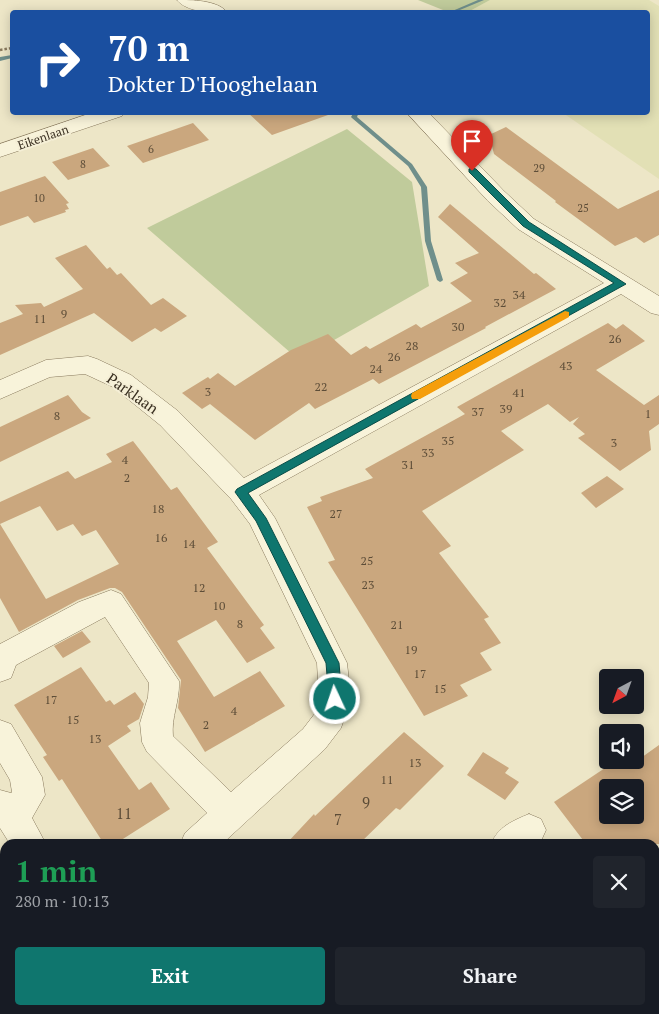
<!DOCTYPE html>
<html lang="en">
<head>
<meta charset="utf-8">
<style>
  body { margin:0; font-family:"PT Serif",serif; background:#20242c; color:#f1f3f6; height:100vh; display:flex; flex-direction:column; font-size:19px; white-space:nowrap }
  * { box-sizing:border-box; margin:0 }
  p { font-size:16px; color:#9ea1a6 }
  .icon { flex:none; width:28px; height:28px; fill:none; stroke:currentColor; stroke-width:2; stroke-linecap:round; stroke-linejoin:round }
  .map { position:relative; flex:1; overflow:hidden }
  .drawer { position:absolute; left:0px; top:839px; width:660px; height:176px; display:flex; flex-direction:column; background:#171b24; border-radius:15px 15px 0 0; box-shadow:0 2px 12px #0003 }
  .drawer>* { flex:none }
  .guide { position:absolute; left:10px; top:10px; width:640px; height:105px; border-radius:5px; box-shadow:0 2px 12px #0003; background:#1a4fa0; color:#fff; overflow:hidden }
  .needle { width:32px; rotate:221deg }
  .tools { position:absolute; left:599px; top:669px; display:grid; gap:10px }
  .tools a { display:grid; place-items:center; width:45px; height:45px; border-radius:5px; background:#171b24; box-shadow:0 2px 12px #0003; font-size:25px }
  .pin { position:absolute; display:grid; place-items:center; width:42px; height:42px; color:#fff; margin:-51px -21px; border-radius:50% 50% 50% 0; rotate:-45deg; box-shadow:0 0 5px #0007 }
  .pin .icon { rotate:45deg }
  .me { position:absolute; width:55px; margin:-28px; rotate:357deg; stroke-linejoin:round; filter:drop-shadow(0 0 4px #0008) }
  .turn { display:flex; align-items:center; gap:18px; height:105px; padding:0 15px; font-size:22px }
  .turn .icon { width:65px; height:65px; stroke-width:2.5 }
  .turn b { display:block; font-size:35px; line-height:42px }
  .round { display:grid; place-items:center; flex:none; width:52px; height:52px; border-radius:5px; background:#20242c }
  .headline { display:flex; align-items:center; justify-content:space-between; height:85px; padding:0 15px }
  h1 { font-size:30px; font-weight:700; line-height:38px; color:#1e9e55 }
  .primary-button { display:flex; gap:10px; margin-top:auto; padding:10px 15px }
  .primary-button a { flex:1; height:58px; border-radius:5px; background:#0f766e; color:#fff; font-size:20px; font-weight:700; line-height:58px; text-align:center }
  .primary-button a+a { background:#20242c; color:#f1f3f6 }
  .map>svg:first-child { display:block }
  .farmland { fill:#e2e0b5 }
  .green { fill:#c0cb9b }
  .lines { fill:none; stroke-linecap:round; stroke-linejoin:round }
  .stream { fill:#6f8f8b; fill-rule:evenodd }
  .building { fill:#caa77e; fill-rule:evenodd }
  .minor-casing { stroke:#88795d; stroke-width:1 }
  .path { stroke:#88795d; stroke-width:2.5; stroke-dasharray:2.5 2; stroke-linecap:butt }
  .minor { fill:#f8f3da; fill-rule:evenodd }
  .route { fill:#0f766e; stroke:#0a4d48 }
  .slow { fill:#f59e0b }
  .labels { text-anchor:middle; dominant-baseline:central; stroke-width:4; stroke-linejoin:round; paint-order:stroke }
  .far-number-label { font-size:11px; fill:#5d4d38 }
  .far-street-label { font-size:12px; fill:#392f20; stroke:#f5efd6 }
  .number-label { font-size:12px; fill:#5d4d38 }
  .street-label { font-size:15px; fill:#392f20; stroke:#f5efd6 }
  .near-number-label { font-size:15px; fill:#5d4d38 }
</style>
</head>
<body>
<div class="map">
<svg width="659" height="1014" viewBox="0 0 659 1014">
  <rect width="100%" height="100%" fill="#ede6c7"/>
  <path class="farmland" d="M490 0H649L659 6V179L563 113 648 112V12H468Z"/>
  <path class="green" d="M418 0H490L468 12H448Z
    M347 129 412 182 429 286 299 360 147 228Z"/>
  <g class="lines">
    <path class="stream" d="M478 0H484L455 12H450Z
      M12 55V58L0 61V57Z
      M354 112H359L357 117 412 164 427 187 431 241 443 280 442 281 440 282 437 280 425 241 421 187 408 166 352 118 351 117Z"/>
  </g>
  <path class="building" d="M247 112H327L328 115 272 135Z
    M193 123 209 140 143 163 127 146Z
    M506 127 618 209 659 190V235L644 243 636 237 615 246 555 202 556 201 494 154 489 135Z
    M93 148 110 166 68 180 52 162Z
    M45 176 69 203 66 204 69 209 65 210 66 212 34 223 28 216 0 226V192Z
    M450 204 534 274 536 273 556 289 485 327 486 328 379 384 373 379 315 409 309 403 255 440 210 404 202 409 182 393 208 377 210 379 218 373 235 386 291 350 328 334 351 355 366 346 370 349 416 324 421 328 472 301 450 283 468 273 455 263 479 253 438 217Z
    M86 245 107 269 110 267 117 275 121 273 151 305 163 298 187 316 161 332 155 328 132 342 94 313 0 355V323L23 314 15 305 41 303 44 307 83 289 55 258Z
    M608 323 616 329 623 324 645 341 596 370 644 405 659 395V424L649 431 651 450 620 471 578 438 585 434 573 424 579 417 570 422 548 404 501 431 524 450 422 511 451 546 439 553 489 617 484 619 501 643 480 653 492 670 460 685 468 696 424 716 328 562 335 560 307 507 322 501 320 497 373 478 365 469 465 414 457 407Z
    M68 395 82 412 91 418 0 462V427Z
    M133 441 171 490 177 487 218 542 207 548 264 625 260 628 275 648 247 663 216 620 177 641 214 697 260 671 285 706 205 752 178 708 181 680 122 592 115 588H110L78 600 19 632 0 598V502L68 471 75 479 112 462 106 454ZM40 506 57 531 73 524 82 536 96 530 119 564 46 599 0 524Z
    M607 476 624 489 596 508 581 493Z
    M82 631 91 642 63 658 54 646Z
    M81 667 106 702 110 700 114 705 135 692 144 704 139 719 127 726 131 731 108 746 139 790 151 782 170 809 115 844H104L62 779 59 781 43 757 47 755 14 705Z
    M404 732 444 766 400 810 396 808 359 844H286L314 814 315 816Z
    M659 745V844H586L554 802 608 766 609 768 622 760H638ZM608 788H635V815H608Z
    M483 752 509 768 505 773 519 782 505 800 467 775Z"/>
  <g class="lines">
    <defs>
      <path id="minor" d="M177 0C192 0 217 0 227 12 214 14 186 12 177 0Z
        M94 112H125L122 116 0 157V144Z
        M406 112H428L504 191 534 219 659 296V315L651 313 621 294 259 495 275 518 347 663 351 699 341 728 325 749 222 844H180L185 833 207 813 147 752 142 742 140 723 148 697 149 683 105 617 16 665 11 678 0 682V644L79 602 111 590 121 594 179 681C180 701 171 717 173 736L231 792 303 729 316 712 319 699 317 663 250 524 231 499 160 425 113 387 85 374 50 377 0 399V380L46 360 88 356 97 359 131 375 178 411 244 478 604 283 518 229 488 201Z
        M0 720 11 724 42 777 45 795 32 818 46 844H10L0 828V790L11 793 12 792 10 780 0 763Z
        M529 814 541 819 546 830 541 841 537 844H491C498 827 512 821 529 814Z
        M110 1010H148L150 1014H112Z
        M215 1010H258L256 1014H213Z"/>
    </defs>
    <use href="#minor" class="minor-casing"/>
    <path class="path" d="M0 50 12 48"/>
    <use href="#minor" class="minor"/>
  </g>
  <path class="route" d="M472 168 476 169 529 222 626 284 248 493 266 518 339 663 342 699 340 703 335 704 331 703 329 699 326 663 256 521 235 492 237 489 614 283 523 226 469 172V169Z"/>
  <path class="slow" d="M565 311 569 312V317L420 399H412L411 396 412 393Z"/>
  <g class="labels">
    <g class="far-number-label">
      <text x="151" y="149">6</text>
      <text x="83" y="164">8</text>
      <text x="539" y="168">29</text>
      <text x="39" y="198">10</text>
      <text x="583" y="208">25</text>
    </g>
    <g class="far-street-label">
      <text transform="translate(43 137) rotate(-19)">Eikenlaan</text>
    </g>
    <g class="number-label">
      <text x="519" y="294">34</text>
      <text x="500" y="302">32</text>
      <text x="64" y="313">9</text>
      <text x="40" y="318">11</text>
      <text x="458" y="326">30</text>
      <text x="615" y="338">26</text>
      <text x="412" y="345">28</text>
      <text x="394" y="356">26</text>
      <text x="566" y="365">43</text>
      <text x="376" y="368">24</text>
      <text x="321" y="386">22</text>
      <text x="208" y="391">3</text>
      <text x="519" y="392">41</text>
      <text x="506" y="408">39</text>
      <text x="478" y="411">37</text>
      <text x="648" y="413">1</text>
      <text x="57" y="415">8</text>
      <text x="448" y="440">35</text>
      <text x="614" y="442">3</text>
      <text x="428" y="452">33</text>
      <text x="125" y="459">4</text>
      <text x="408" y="464">31</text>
      <text x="127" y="477">2</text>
      <text x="158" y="508">18</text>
      <text x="336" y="513">27</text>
      <text x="161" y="537">16</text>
      <text x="189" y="543">14</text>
      <text x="367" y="560">25</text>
      <text x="368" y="584">23</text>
      <text x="199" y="587">12</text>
      <text x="219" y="605">10</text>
      <text x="240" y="623">8</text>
      <text x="397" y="624">21</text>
      <text x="411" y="649">19</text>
      <text x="420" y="673">17</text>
      <text x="440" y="688">15</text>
      <text x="51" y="699">17</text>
      <text x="234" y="710">4</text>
      <text x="73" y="719">15</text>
      <text x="206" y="724">2</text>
      <text x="95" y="738">13</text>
      <text x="415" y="762">13</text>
      <text x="387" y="779">11</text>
    </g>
    <g class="street-label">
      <text transform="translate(133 393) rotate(35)">Parklaan</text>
    </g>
    <g class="near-number-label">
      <text x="366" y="802">9</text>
      <text x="124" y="813">11</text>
      <text x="338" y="819">7</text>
    </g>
  </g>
</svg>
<div class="tools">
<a><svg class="needle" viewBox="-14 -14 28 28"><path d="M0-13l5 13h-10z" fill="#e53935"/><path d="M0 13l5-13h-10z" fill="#9ea1a6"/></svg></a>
<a><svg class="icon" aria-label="sound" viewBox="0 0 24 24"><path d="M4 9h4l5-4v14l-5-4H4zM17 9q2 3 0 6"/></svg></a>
<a><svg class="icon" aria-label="layers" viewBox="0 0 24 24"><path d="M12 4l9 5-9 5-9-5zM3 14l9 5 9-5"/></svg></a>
</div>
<div class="pin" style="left:472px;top:171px;background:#d93025"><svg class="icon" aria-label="arrive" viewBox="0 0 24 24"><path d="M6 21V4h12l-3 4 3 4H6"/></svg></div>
<svg class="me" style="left:335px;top:699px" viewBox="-20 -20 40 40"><circle r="17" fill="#0f766e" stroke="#fff" stroke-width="3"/><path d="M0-11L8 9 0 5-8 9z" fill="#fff"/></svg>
<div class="guide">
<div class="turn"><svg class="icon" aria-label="right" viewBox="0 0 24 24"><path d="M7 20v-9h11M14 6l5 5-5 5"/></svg><div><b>70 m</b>Dokter D'Hooghelaan</div></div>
</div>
<section class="drawer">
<div class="headline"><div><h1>1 min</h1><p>280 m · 10:13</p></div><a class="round"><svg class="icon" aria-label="close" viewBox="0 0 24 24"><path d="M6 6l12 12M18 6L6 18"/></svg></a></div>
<div class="primary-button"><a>Exit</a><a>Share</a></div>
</section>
</div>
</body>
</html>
